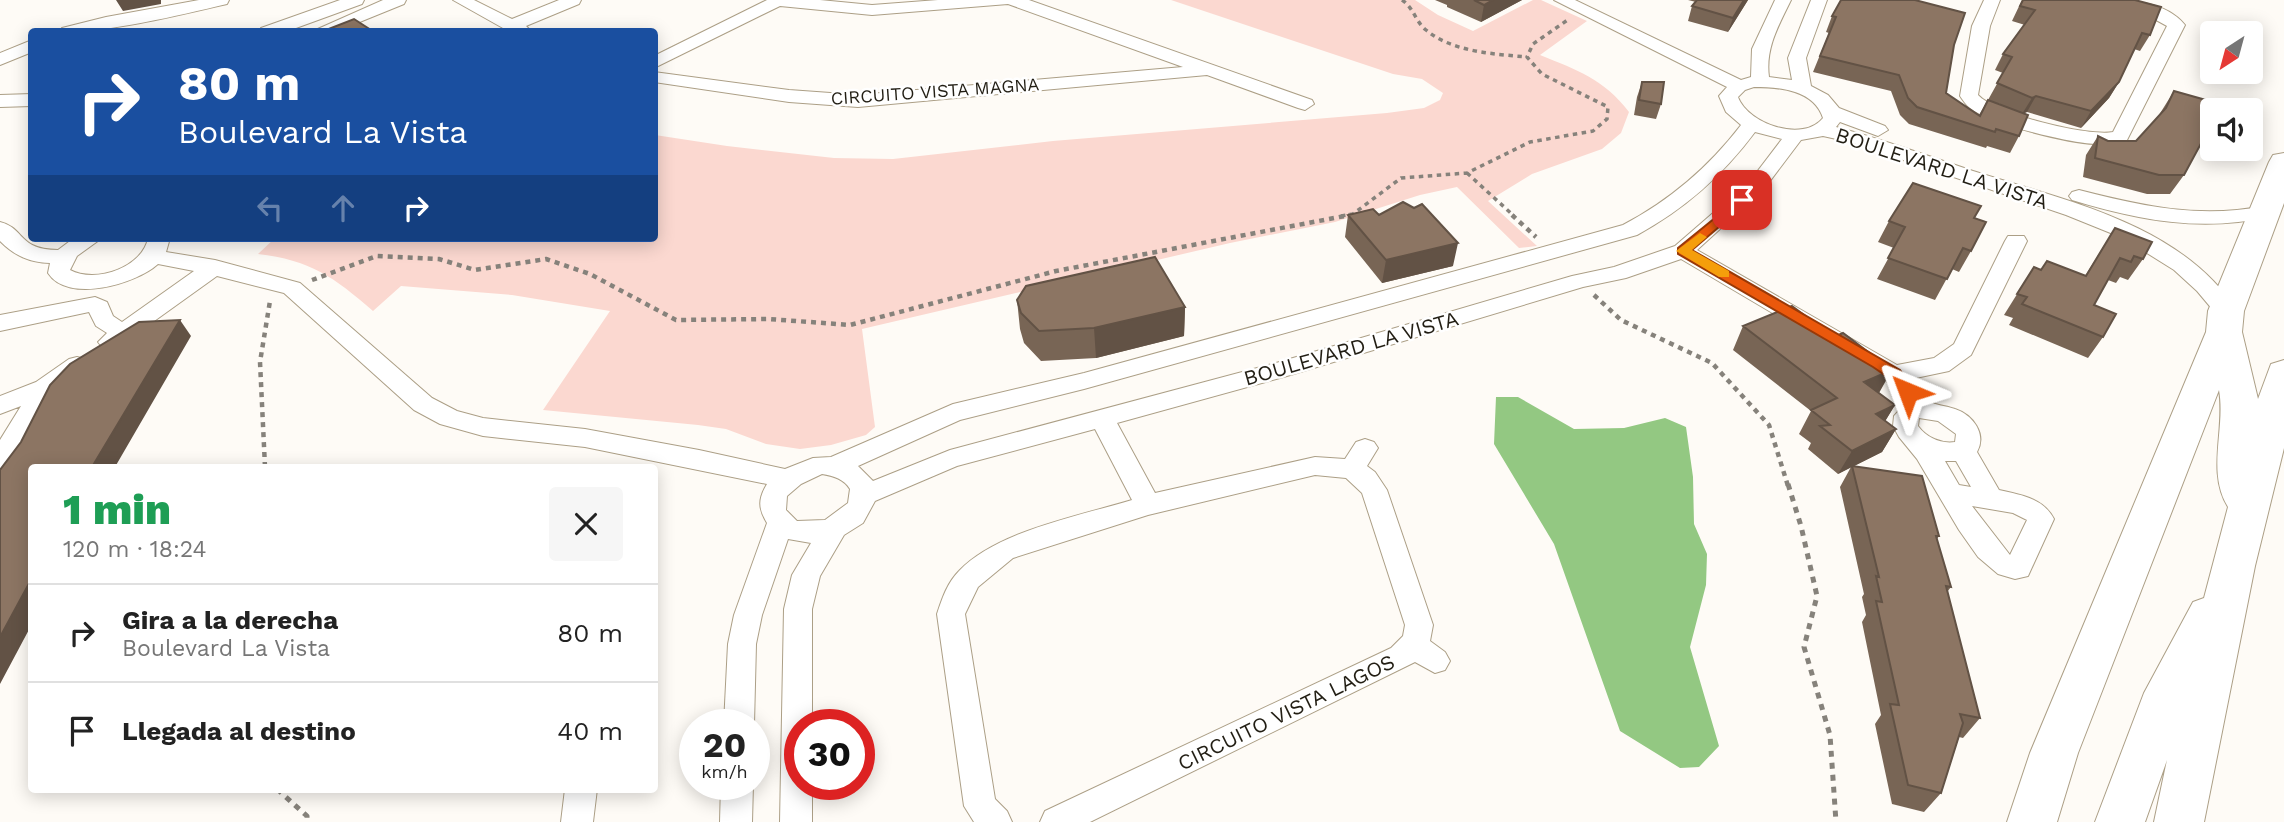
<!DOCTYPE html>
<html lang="es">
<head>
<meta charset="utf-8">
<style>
  body { margin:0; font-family:"Work Sans",sans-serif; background:#f6f6f6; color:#222; height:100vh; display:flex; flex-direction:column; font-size:26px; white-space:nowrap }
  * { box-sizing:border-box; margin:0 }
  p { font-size:23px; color:#767676 }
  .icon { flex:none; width:38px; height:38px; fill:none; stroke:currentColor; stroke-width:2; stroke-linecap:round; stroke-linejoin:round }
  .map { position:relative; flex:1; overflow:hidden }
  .panel { position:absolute; left:28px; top:464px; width:630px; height:329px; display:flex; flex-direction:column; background:#fff; border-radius:7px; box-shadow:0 4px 18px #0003 }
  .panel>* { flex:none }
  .banner { position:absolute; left:28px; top:28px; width:630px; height:214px; border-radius:7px; box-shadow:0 4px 18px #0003; background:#1a4fa0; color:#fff; overflow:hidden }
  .needle { width:46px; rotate:216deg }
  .buttons { position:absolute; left:2200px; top:21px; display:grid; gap:14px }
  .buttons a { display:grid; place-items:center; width:63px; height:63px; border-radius:7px; background:#fff; box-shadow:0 4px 18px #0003; font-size:35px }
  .speed { position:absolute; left:679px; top:709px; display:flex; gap:14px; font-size:35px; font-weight:700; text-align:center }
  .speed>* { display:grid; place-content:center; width:91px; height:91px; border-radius:50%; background:#fff; box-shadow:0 4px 18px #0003; line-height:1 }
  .speed small { font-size:18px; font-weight:400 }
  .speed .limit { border:10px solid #d22; background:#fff; color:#111 }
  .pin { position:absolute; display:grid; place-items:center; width:60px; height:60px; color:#fff; margin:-30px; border-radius:14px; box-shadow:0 4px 10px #0006 }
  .me { position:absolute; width:77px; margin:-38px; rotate:316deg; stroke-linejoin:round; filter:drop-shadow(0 0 5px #0008) }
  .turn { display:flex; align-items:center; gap:24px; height:147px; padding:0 35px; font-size:32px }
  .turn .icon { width:91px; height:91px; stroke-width:2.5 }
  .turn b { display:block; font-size:49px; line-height:60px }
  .lanes { display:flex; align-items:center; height:66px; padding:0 35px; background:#0003; justify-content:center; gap:35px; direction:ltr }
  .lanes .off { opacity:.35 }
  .round { display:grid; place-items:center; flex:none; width:74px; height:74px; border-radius:7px; background:#f6f6f6 }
  .head { display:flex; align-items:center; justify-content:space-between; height:119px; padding:0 35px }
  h1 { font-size:42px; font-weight:800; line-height:52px; color:#1e9e55 }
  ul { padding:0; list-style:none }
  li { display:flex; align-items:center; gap:21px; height:98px; padding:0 35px; border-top:2px solid #e0e0e0 }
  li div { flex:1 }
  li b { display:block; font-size:26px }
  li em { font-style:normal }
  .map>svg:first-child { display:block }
  .green { fill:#fbd8d0 }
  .water { fill:#93c882 }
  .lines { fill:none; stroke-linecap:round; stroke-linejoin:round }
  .street-casing { stroke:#ac9f86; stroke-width:2 }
  .highway-casing { stroke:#ac9f86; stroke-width:2 }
  .path-far2 { stroke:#86827b; stroke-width:3.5; stroke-dasharray:4.5 4.5; stroke-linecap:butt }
  .path-far1 { stroke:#86827b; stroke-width:4.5; stroke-dasharray:5 5; stroke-linecap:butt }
  .path { stroke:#86827b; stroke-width:5; stroke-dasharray:6 6; stroke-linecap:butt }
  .street { fill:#fff; fill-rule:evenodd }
  .highway { fill:#fff; fill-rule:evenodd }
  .wall { fill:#786555 }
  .shaded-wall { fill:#625245 }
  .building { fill:#8c7563; stroke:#625245; stroke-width:2 }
  .route { fill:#ea580c; stroke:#983908; stroke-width:2 }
  .slow { fill:#f59e0b }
  .labels { text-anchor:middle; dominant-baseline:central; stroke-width:5; stroke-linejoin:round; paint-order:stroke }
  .far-street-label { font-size:18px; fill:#221e14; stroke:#fff }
  .street-label { font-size:21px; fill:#221e14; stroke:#fff }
</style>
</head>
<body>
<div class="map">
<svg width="2284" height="822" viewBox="0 0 2284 822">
  <rect width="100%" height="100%" fill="#fefbf6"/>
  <path class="green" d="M1171 0H1415L1438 15 1473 31 1533 0H1541L1587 21 1540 55C1577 70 1604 79 1629 112L1621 133 1602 149 1532 174 1488 201 1537 246 1519 248 1457 187 1420 195 1335 222 1230 243 862 329 875 427 866 435 831 445 800 449 766 444 726 429 698 425 543 410 610 311 512 295 401 286 373 311C334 277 310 260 258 254L275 238H654L655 135 727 146 834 158 893 159 1053 141 1387 113 1424 108 1440 100 1443 93 1422 79 1393 74Z"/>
  <path class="water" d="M1496 397H1518L1574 429 1624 428 1665 418 1686 427 1693 477 1694 524 1707 554 1706 585 1690 647 1719 746 1699 767 1680 768 1620 731 1554 544 1494 444Z"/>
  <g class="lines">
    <defs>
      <path id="street" d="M199 0H229L227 4C176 16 111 32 60 32L62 28 106 17Z
        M340 0H364L362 4 285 32H259L261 28Z
        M383 0H406L404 4 335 32H311Z
        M453 0H474L512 19 559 0H581L579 4 526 26 532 32H510Z
        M767 0H820L872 5 938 0H1029L1312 100 1314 104 1305 110 1298 108 1207 75 858 107 789 102 654 82V72L789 90 858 95 1183 67 1008 4 872 15 780 6 654 68V56Z
        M1554 0H1575L1741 80 1751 77 1752 49 1775 0H1791C1779 25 1765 48 1769 77L1792 80 1788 58 1811 0H1827L1806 58 1811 86 1828 95 1839 108 1885 126 1888 130 1878 136 1840 122 1836 127C1882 139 1928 156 1973 171 2064 200 2182 224 2237 311L2234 316 2226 318 2218 316 2197 291 2174 270 2123 238 2066 215 1850 142 1823 136 1801 140 1764 189 1697 250 1897 365 1934 358 1954 344 2005 241 2008 236H2024L2027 241 1971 355 1949 371 1911 379C1915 385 1921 398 1928 401 1934 405 1947 406 1955 409 1973 415 1987 434 1977 452L1999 490C2021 495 2043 498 2054 519L2028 576 2015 579 1998 574 1978 557 1959 530 1917 459 1899 437 1893 426 1894 416 1904 405 1886 380 1681 259 1626 278 1583 287 1287 376 1117 423 1155 493 1315 457 1345 459 1356 442 1365 439 1374 442 1378 448 1367 466 1375 472 1387 490 1433 625 1430 641 1445 652 1450 661 1445 670 1435 673 1415 662 1090 822H1040L1045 811 1391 648 1403 636 1405 625 1362 493 1346 478 1315 475 1148 515 1013 558 978 587 965 614 995 799 1007 811 1012 822H974L964 806 937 614C942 599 947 583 959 571 997 531 1079 516 1132 500L1095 429 957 466 875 501 863 523 844 535 820 576 812 609V724H800V784H812V822H780L784 609 792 575 811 543 788 539 762 615 756 644 754 724H724L728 644 734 615 767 523C758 508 758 499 767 484L585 447 483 436 440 424 414 410 284 293 217 276 118 347 110 350 102 347 98 342 107 333 96 326 89 312 0 331V315L95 297 107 302 113 316 122 322 194 271 158 264C136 284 68 304 48 273L50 263C29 262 15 256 0 241V222C25 228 18 250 58 250L74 238H102L77 256 70 270C96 284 143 267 148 238H170L166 252 215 260 300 283 432 398 457 411 483 418 585 429 699 450 785 469 813 458 831 457 953 404 1084 373 1623 225C1670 200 1708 168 1741 125L1726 112 1719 96 1727 87ZM1754 87C1780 87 1814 90 1823 118 1803 143 1748 124 1738 97L1745 90ZM1755 132 1782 139 1750 181 1675 246 1614 267 1572 276 1276 363 950 450 873 481 858 466 960 420 1084 389 1637 235C1685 209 1723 175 1755 132ZM1919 418 1938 421 1956 434 1955 442C1941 444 1927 438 1918 426ZM1945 461H1956L1971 487 1959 485ZM822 474C834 476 844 479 850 489L848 503 825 520 797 521 786 510 787 496 801 484ZM1972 506 2013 513 2027 520 2010 555Z
        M1984 0H2000L1990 26 1978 95C1995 114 2088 137 2113 132L2167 26 2147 15 2100 4 2098 0C2127 0 2165 0 2185 25L2127 140C2116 143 2106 145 2095 144 2069 143 1990 124 1970 108 1966 105 1963 100 1960 96L1972 26Z
        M32 40V52L0 65V53Z
        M32 94V106L0 107V95Z
        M2079 190C2142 206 2199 219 2264 206L2271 208 2274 212 2271 216C2203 233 2138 220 2072 200L2069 196 2072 192Z
        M77 357 85 359 89 365 85 371 54 394 9 468 0 470V440L21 406 0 414V396L36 382 69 359Z
        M721 784H753L752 822H720Z
        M565 789H597L593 822H561Z"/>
      <path id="highway" d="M2284 153V203L2244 311 2242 332 2258 399 2271 364 2284 360V448L2255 566 2204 822H2154L2167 760 2145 822H2095L2144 693 2193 602 2204 598 2228 507C2206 472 2226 428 2219 390L2078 753 2057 822H2007L2030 753 2206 332 2208 311 2269 162 2273 155Z"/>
    </defs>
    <use href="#street" class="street-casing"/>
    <use href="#highway" class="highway-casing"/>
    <path class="path-far2" d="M1402 0C1414 8 1415 21 1426 30 1452 52 1494 54 1527 57
      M1467 173 1514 216
      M1341 216 1353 214 1401 178 1467 173 1530 142 1593 131 1607 119 1608 107 1542 74 1527 57 1533 44 1569 19"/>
    <path class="path-far1" d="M1512 215 1536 237
      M312 280 377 256 439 259 475 270 546 259 590 274 676 320 769 319 850 325 1056 271 1350 215
      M1594 295 1621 320 1712 363 1769 425 1788 486
      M265 467 260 362 270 301"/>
    <path class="path" d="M1788 484 1801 526 1817 596 1804 647 1830 735 1836 822
      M277 789 307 816V822"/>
    <use href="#street" class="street"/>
    <use href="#highway" class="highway"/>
  </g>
  <path class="wall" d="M1435 0H1522L1481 22 1447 7V5Z
    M1688 0H1748L1728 32 1688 21 1692 6 1696 2Z
    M2022 0 2150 35 2140 51 2134 49 2119 82 2109 98 2081 128 2027 112 2024 113 2019 136 2010 153 1987 146 1986 148 1909 124 1900 115 1891 91 1813 72 1829 33 1826 32 1832 16 1954 45 1946 93 1979 115 1988 100 2000 104 1988 100 2003 73 1995 70 2003 54 2025 25 2012 21Z
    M1642 82 1661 104 1656 119 1634 115 1637 97Z
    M2174 91 2212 110V135L2207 143 2204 142 2199 147 2184 175 2170 194H2147L2083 177 2086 155 2098 136 2108 141H2136L2159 115Z
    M1348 215H1379L1453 266 1382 283 1345 237Z
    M1974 218 1971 251 1959 272 1952 269 1935 300 1877 279 1894 248 1878 242 1889 221Z
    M2115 228 2143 259 2128 280 2120 277 2116 283 2108 280 2094 305 2103 337 2088 358 2009 325 2013 318 2004 315 2034 267 2041 270 2085 276Z
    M1017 300 1185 307 1184 336 1096 358 1041 361 1024 343 1020 329Z
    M1743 326 1879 393 1895 405 1885 421 1896 429 1882 452 1854 466 1939 536 1937 539 1951 587 1947 592 1980 718 1963 738 1959 737 1941 793 1924 812 1892 804 1875 724 1881 715 1862 622 1866 615 1862 597 1864 594 1840 487 1851 467 1838 474 1808 449 1811 443 1799 434 1811 411 1733 350Z"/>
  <path class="shaded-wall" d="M116 0H161V4L123 11Z
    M1493 0H1522L1481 22 1484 5Z
    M1744 0H1748L1728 32 1733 18Z
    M2119 82 2109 98 2081 128 2091 111Z
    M2036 96 2027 112 2022 114 2032 98Z
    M2212 128 2204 142 2192 155 2205 136Z
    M1458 243 1453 266 1382 283 1386 260Z
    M1185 307 1184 336 1096 358 1094 328Z
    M180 320 191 336 115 467H92Z
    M1892 370 1879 393 1864 382Z
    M1895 405 1881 428 1876 414Z
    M1896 429 1882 452 1838 474 1852 451Z
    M32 578V624L0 684V637Z"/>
  <path class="building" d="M1474 0H1493L1484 5Z
    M1697 0H1744L1733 18 1692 6Z
    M1841 0H1915L1965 13 1954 45 1946 93 1980 116 1988 100 2028 115 2019 136 1996 129 1995 132 1917 107 1908 98 1899 75 1820 56 1836 17 1832 16Z
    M2023 0H2135L2161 7 2150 35 2142 33 2119 82 2091 111 2036 96 2032 98 1997 83 2012 57 2003 54 2035 10 2020 6Z
    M354 19 374 32H321Z
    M1642 82H1664L1661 104 1639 100Z
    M2174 91 2227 106 2225 110H2212V128L2205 136 2184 175H2159L2095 158 2098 136 2108 141H2136L2166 108Z
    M1913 183 1981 206 1974 218 1986 222 1971 251 1963 248 1947 279 1888 258 1905 227 1889 221Z
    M1403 202 1414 208 1422 204 1458 243 1386 260 1348 215 1373 209 1379 215Z
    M2115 228 2152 242 2143 259 2134 256 2131 262 2120 258 2094 305 2116 314 2103 337 2022 304 2027 297 2017 294 2034 267 2041 270 2047 261 2086 276Z
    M1155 257 1185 307 1094 328 1039 331 1021 313 1017 300 1026 286Z
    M1792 306 1834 337 1843 333 1892 370 1864 382 1895 405 1876 414 1896 429 1852 451 1820 426 1830 425 1811 410 1837 398 1743 326Z
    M180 320 92 467H32V578L0 637V470L21 442 50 385 70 364 139 322Z
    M1852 466 1922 476 1939 536H1936L1951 587 1946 586 1980 718 1960 714 1963 723 1941 793 1908 785 1890 704 1899 705 1876 601 1882 602 1876 576 1879 577Z"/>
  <path class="route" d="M1742 196 1747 197V203L1692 250 1900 370 1915 392 1913 396H1902L1889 378 1873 367 1678 254V248Z"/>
  <path class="slow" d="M1700 233 1707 237 1692 250 1729 271V277H1719L1676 251Z"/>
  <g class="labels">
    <g class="far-street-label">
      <text transform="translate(935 91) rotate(-4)">CIRCUITO VISTA MAGNA</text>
    </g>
    <g class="street-label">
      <text transform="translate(1942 168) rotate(18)">BOULEVARD LA VISTA</text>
      <text transform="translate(1351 348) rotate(-16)">BOULEVARD LA VISTA</text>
      <text transform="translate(1286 712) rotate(-26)">CIRCUITO VISTA LAGOS</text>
    </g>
  </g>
</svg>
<div class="buttons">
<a><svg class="needle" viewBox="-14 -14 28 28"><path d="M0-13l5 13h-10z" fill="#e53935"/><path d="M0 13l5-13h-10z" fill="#767676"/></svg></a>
<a><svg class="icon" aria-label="sound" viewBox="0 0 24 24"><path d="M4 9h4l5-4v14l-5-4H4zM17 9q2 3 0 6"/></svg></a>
</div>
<div class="speed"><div>20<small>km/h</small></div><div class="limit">30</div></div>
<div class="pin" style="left:1742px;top:200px;background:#d93025"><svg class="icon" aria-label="arrive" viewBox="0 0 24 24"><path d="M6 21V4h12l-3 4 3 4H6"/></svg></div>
<svg class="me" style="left:1908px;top:392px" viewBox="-20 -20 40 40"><path d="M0-17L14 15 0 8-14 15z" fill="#ea580c" stroke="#fff" stroke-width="4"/></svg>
<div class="banner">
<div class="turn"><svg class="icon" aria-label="right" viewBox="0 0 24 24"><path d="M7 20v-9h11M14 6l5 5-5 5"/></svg><div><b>80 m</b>Boulevard La Vista</div></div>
<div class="lanes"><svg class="icon off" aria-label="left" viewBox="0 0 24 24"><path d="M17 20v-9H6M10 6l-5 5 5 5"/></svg><svg class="icon off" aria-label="ahead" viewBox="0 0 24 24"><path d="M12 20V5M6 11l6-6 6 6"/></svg><svg class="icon" aria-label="right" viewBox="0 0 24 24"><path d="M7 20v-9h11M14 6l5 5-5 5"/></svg></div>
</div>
<section class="panel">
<div class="head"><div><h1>1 min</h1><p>120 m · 18:24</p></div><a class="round"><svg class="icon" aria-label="close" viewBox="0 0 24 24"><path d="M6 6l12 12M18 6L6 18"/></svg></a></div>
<ul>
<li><svg class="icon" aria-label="right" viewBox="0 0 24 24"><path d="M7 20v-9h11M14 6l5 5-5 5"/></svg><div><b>Gira a la derecha</b><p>Boulevard La Vista</p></div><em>80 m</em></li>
<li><svg class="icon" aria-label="arrive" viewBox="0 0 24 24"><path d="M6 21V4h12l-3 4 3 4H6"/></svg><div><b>Llegada al destino</b></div><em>40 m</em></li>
</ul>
</section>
</div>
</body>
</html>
